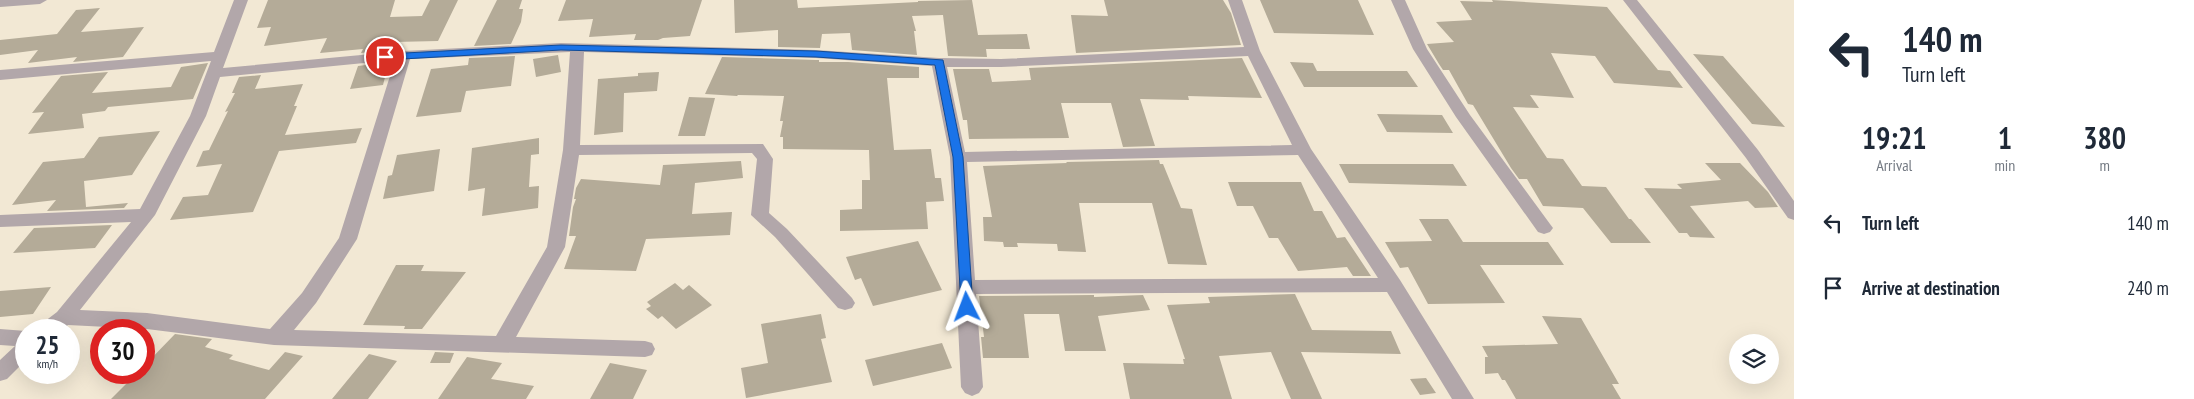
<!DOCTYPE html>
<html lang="en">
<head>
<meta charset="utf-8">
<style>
  body { margin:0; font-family:"PT Sans Narrow",sans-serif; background:#f2f2f3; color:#1f2937; height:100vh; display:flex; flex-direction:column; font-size:19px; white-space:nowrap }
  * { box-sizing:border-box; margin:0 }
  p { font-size:16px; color:#747a83 }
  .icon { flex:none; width:28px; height:28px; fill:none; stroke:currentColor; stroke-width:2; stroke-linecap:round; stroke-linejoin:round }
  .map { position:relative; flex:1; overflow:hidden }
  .side { display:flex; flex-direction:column; background:#fff; width:400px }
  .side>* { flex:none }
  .guide { background:#fff; color:#1f2937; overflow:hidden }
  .tools { position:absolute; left:1729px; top:334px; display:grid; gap:10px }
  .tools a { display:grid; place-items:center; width:50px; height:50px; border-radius:50%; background:#fff; box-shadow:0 5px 20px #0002; font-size:25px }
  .speed { position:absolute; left:15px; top:319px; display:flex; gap:10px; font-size:25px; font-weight:700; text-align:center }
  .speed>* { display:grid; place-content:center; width:65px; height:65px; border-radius:50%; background:#fff; box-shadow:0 5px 20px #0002; line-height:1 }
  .speed small { font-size:12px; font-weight:400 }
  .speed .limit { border:8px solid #d22; background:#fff; color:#111 }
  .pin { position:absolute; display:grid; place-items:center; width:42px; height:42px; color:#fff; margin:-21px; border:2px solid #fff; border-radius:50%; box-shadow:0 1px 5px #0007 }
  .me { position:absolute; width:55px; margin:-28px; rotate:357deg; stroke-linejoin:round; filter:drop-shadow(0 0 4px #0008) }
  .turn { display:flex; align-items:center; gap:18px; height:105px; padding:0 25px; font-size:22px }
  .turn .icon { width:65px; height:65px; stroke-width:2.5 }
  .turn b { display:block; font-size:35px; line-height:42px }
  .eta { display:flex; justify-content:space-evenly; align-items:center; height:85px; text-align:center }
  .eta b { font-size:30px; font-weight:800; line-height:35px }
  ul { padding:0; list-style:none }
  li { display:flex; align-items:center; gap:15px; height:65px; padding:0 25px }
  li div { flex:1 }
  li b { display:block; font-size:19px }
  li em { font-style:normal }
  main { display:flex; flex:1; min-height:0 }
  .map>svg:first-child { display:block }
  .building { fill:#b4ab98 }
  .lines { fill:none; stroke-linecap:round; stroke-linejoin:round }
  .minor { fill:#b2a7aa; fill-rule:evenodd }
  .route { fill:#1a73e8; stroke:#114b97 }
</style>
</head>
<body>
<main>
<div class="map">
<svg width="1794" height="399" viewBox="0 0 1794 399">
  <rect width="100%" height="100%" fill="#f2e8d4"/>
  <path class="building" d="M268 0H395L390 17 422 16 430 0H458L438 41 394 42 392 50 361 53 363 49 320 53 327 38 264 46 271 27 257 28Z
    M497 0H522L519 9H523L521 22 511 44 474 46Z
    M566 0H702L690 36 663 38 658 40H634L636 34 589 37 593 19 558 21Z
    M734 0H797L798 8 918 2V1L972 0 978 35 1027 34 1030 49H986L987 57 948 56 943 15 912 16 916 31H914L917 55 852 50 850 33 822 34 820 48 778 47V30L735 33Z
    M1104 0H1223L1231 13 1241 45 1076 53 1071 15 1108 16Z
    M1260 0H1358L1374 35 1274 33Z
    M1492 0 1607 7 1658 70 1670 71 1683 88 1614 83 1595 56 1551 53 1574 98 1530 95 1539 108 1513 107 1547 158 1563 159 1582 186 1606 187 1629 219H1631L1651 243H1611L1583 208 1543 206 1527 179H1519L1511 168 1473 105 1468 104 1449 70H1443L1439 64 1427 44 1454 42 1436 22 1472 20 1460 1 1493 2Z
    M100 8 81 32 144 27 123 57 73 62 77 57 28 63 38 50 0 55V40L57 34 76 10Z
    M1693 54 1723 56 1785 127 1752 124Z
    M558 55 561 72 536 77 533 59Z
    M515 56 511 86 466 91 461 112 416 117 431 69 468 65 469 58Z
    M722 57 816 60H819V62H848L919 67V78H887L894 150 931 149 935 178H941L944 201 926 202 928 229 840 231V210L862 209V180H870L869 150 783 149V137H780L783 121H780L784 96 738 95 737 96 705 94Z
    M1242 58 1262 98 1188 96 1189 100 1140 99 1155 146 1123 147 1111 103H1061L1069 138 969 139 967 120H963L953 69H989L992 82 1031 80 1029 68Z
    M389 62 383 85 350 89 358 66Z
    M1290 62 1313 63 1317 71H1407L1418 87H1304Z
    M208 63 193 99 108 107 105 111 82 114 84 128 28 134 44 112 32 113 61 76 108 72 92 93 171 87 181 67Z
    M659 72 657 91 624 93 623 132 594 135 598 79 638 76V73Z
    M261 75 255 89 303 84 294 106H297L285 135 362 128 356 143 279 151 253 212 170 220 183 197 208 195 222 164 196 167 203 151 209 150 228 111 225 112 235 93H232L239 77Z
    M689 97 715 98 705 136H678Z
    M1377 114 1442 115 1453 133 1387 132Z
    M160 131 132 175 84 181 86 207 128 203 124 208 47 211 56 200 12 205 43 162 84 158 99 137Z
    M539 138V154L531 155 529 187 539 186 538 208 482 216 485 188 468 191 472 148Z
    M440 149 434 191 383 199 388 176 392 175 397 155Z
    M1159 160 1160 164H1163L1181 208 1192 209 1207 265 1168 264 1152 203H1079L1086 252 1058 251 1057 244 1017 243 1018 247H1004L1003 242 984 241 983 217H992L983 166 1067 163 1066 162Z
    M741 161 743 178 695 183 692 214 732 212 730 235 646 239 636 271 564 269 576 236H569L573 207 576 199H574L576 188 581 179 660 185 663 165Z
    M1705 163H1740L1768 192 1778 207 1755 208 1748 201 1690 206 1715 238 1690 237 1687 233H1679L1644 188 1682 189 1677 184 1721 180Z
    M1339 164H1453L1467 186 1349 183Z
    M1228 182H1301L1314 211H1322L1337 238 1345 237 1371 276H1353L1347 267 1298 271 1278 238H1269L1253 206H1237Z
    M1419 219H1448L1463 242H1548L1564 265H1480L1505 303 1428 304 1408 267 1400 268 1385 242 1432 241Z
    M112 225 95 248 13 253 34 228Z
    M918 241 942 290 873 306 861 278 855 280 846 257Z
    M396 265H424L421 271 466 272 422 329H404L405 326 363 325Z
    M675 283 683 290 689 285 712 305 676 329 662 316 658 319 646 309 651 306 647 302Z
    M51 287 33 314 0 317V291Z
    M1295 294 1312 330 1391 331 1401 354 1301 352 1322 399H1291L1271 352 1219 356 1232 399H1130L1123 363 1184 364 1183 359H1185L1167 305 1210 303 1208 297Z
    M1094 295V297L1143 295 1150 310 1098 316 1106 351H1065L1059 314H1024L1029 358H983L981 337H984L979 296Z
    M821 314 826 338 821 339 832 382 746 398 741 368 768 363 761 324Z
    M1542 316 1581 318 1619 384H1612L1621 399H1516L1505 380H1502L1498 373 1485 374V357H1488L1482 346 1558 344Z
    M175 334 212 339 205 347 233 355 229 359 269 370 285 352 303 356 265 399H111L138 372H144V366Z
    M942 343 952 368 873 386 865 360Z
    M435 352 454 353 450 363H430Z
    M369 354 397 361 368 399H332Z
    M467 357 502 363 491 379 534 386 526 399H438Z
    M610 363 647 370 633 399H590Z
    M1426 378 1436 393 1420 395 1410 379Z"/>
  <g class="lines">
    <path class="minor" d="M0 0H47L40 4 0 7Z
      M234 0H248L223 68 404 51 561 43 816 50 939 58 1001 59 1244 47 1228 0H1242L1260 51 1311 149 1400 280 1474 399H1452L1387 292 976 294 983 387 979 393 972 396 965 393 961 387 950 157 932 66 816 58 584 52 580 145 763 144 773 159 769 213 787 229 852 298 855 303 852 308 845 310 838 308 775 237 751 215 757 159 752 153 579 155 565 247 516 337 645 341 652 343 655 349 652 355 645 357 274 345 147 329 68 325 61 330H37L40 325 57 312 131 222 0 227V215L140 209 190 116 211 61 0 80V70L214 52ZM570 52 563 150 547 247 496 336 294 330 316 303 357 239 410 59ZM1248 56 1292 145 965 152 947 67H1001ZM395 60 339 238 302 293 270 329 147 313 80 310 155 215 206 116 220 77ZM1298 155 1378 278 975 280 967 162Z
      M1391 0H1405L1427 49 1470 115 1550 224 1553 228 1550 232 1544 234 1538 232 1456 117 1413 49Z
      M1623 0H1637L1758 150 1794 201V220L1788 218 1746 158Z
      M0 329 26 331V360L7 379 0 381V360L15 346 0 345Z"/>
  </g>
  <path class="route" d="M561 45 816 51 943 60 963 157 973 307 972 310H963L961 307 953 157 935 65 816 57 561 50 385 60 380 57 385 54Z"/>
</svg>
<div class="tools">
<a><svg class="icon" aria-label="layers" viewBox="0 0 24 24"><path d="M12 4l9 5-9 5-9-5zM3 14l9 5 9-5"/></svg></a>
</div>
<div class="speed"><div>25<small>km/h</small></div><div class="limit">30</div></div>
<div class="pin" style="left:385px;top:57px;background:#d93025"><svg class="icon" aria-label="arrive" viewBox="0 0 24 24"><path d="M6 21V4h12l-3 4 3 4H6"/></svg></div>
<svg class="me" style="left:967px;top:307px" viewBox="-20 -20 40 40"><path d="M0-17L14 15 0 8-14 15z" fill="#1a73e8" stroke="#fff" stroke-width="4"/></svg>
</div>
<section class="side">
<div class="guide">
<div class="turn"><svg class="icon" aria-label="left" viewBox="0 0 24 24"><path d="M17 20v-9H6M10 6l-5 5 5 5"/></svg><div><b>140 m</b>Turn left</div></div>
</div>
<div class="eta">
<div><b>19:21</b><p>Arrival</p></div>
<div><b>1</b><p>min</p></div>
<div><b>380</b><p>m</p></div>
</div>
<ul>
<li><svg class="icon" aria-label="left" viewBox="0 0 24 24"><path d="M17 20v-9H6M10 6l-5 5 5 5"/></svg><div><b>Turn left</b></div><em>140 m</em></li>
<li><svg class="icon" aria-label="arrive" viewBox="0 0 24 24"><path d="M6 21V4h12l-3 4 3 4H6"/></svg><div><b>Arrive at destination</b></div><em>240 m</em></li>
</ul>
</section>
</main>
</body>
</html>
